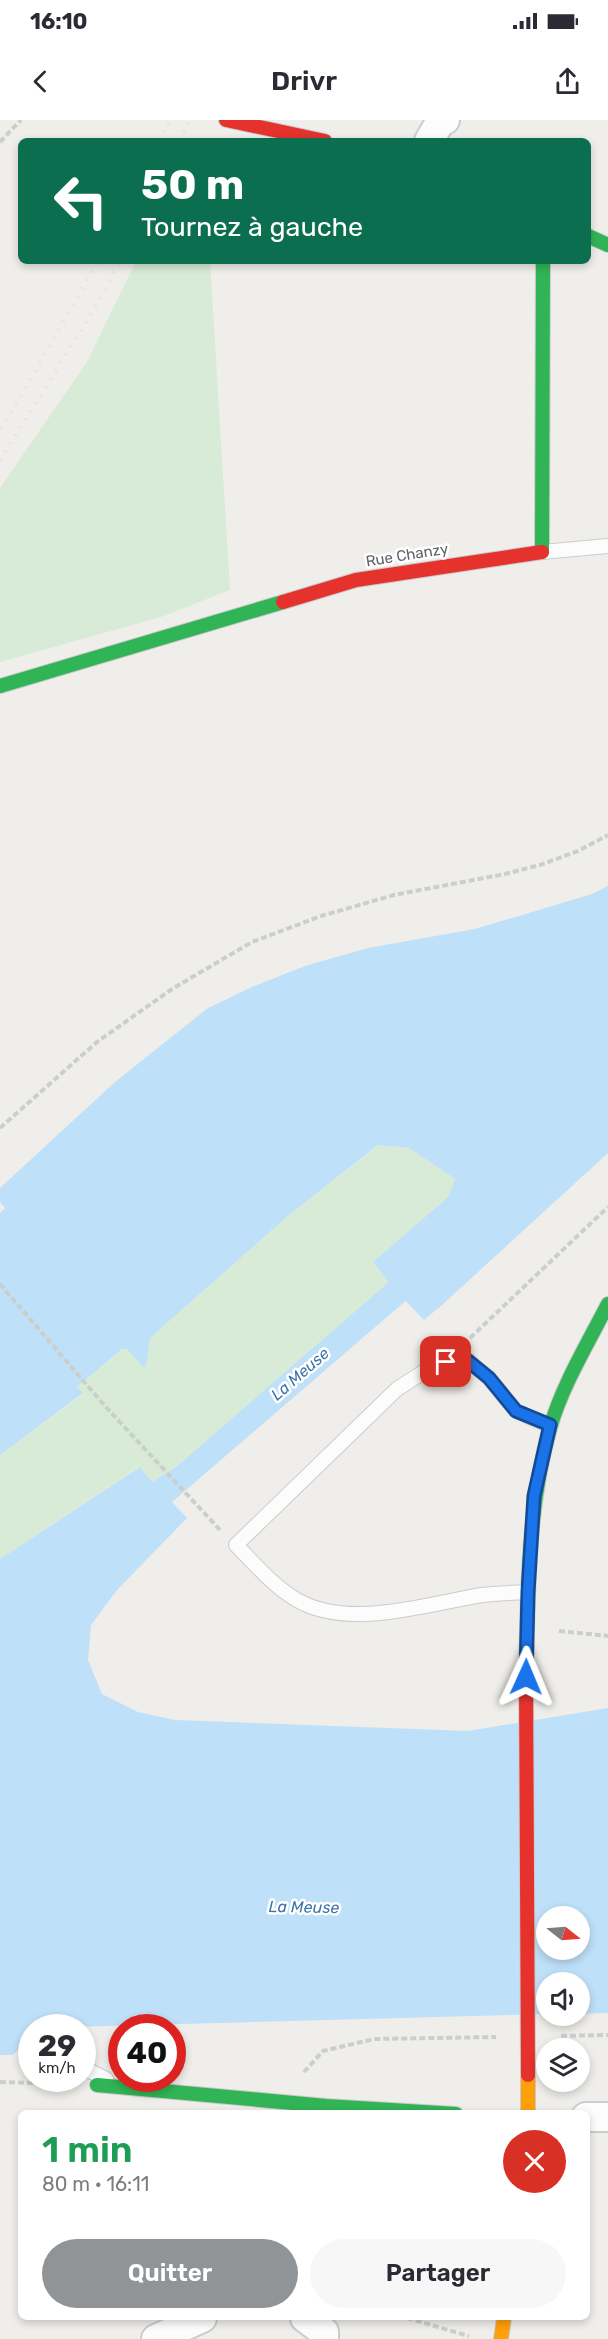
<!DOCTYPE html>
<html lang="fr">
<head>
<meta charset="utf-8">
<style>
  body { margin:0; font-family:Rubik,sans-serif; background:#f7f7f7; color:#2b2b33; height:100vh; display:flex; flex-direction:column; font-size:22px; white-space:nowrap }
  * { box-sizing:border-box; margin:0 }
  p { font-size:20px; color:#7c7c81 }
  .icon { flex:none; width:33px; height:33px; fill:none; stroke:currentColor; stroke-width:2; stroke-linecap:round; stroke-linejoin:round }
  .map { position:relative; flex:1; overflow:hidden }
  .sheet { position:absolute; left:18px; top:1990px; width:572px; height:210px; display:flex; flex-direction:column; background:#fff; border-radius:9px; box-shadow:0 3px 9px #0003 }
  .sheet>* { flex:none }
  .top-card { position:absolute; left:18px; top:18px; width:573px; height:126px; border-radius:9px; box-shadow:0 3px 9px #0003; background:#0b6e4f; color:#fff; overflow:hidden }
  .needle { width:39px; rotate:107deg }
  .buttons { position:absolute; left:536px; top:1786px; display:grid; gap:12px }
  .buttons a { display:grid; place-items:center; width:54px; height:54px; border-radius:50%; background:#fff; box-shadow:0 3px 9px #0003; font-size:30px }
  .speed { position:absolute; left:18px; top:1894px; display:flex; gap:12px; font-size:30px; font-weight:700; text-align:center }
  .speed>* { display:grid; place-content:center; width:78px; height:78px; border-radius:50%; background:#fff; box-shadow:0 3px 9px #0003; line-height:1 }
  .speed small { font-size:15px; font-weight:400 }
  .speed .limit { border:9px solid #d22; background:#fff; color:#111 }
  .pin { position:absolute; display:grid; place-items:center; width:51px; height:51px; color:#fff; margin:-26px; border-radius:12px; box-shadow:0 3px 9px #0006 }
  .me { position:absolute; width:66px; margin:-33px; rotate:1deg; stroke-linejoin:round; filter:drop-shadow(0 0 4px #0008) }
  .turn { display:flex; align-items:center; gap:21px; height:126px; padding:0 24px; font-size:27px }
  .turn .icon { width:78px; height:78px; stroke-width:2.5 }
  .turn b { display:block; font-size:42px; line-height:51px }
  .round { display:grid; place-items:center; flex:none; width:63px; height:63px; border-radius:32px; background:#f7f7f7 }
  .overview { display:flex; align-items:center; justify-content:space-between; height:102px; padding:0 24px }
  h1 { font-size:36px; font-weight:600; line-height:45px; color:#1e9e55 }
  .action { display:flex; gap:12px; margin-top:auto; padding:12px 24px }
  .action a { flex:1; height:69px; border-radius:36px; background:#919496; color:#fff; font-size:24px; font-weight:600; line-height:69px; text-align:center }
  .action a+a { background:#f7f7f7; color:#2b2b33 }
  .status { display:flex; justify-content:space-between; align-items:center; height:42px; padding:0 30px; background:#fff; direction:ltr }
  .status svg { height:16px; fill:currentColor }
  header { display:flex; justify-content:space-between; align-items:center; height:78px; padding:0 24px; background:#fff; font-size:27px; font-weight:600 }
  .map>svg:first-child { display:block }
  .green { fill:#d8ebd6 }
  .water { fill:#bfe0f9; fill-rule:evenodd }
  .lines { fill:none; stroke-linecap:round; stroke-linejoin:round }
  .lane-casing { stroke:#cbcccc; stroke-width:16 }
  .street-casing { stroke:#cbcccc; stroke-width:32 }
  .fast-casing { stroke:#cacacb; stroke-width:16 }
  .slow-casing { stroke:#cacacb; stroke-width:16 }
  .jam-casing { stroke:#cacacb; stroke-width:16 }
  .path { stroke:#cacfcc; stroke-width:4; stroke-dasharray:6 3; stroke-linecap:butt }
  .lane { stroke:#fdfcfc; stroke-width:14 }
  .street { stroke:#fdfcfc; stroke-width:28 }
  .fast { stroke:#30b455; stroke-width:14 }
  .slow { stroke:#ff9f0a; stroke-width:14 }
  .jam { stroke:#e5322d; stroke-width:14 }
  .rail { stroke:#e4e4e4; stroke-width:4.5; stroke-dasharray:1.5 8; stroke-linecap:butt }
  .jam-bridge-casing { stroke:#cacacb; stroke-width:16; stroke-linecap:butt }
  .jam-bridge { stroke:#e5322d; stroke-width:14 }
  .route-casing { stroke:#114b97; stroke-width:15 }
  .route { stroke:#1a73e8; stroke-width:10 }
  .labels { text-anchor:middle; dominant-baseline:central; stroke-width:5; stroke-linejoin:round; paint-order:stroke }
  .street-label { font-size:15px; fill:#5f6368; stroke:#fff }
  .water-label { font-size:16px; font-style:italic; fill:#4174aa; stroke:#fff }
</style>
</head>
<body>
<div class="status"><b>16:10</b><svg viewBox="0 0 49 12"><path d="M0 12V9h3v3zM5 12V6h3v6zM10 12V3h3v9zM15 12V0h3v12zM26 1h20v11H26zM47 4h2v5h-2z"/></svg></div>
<header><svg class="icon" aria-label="back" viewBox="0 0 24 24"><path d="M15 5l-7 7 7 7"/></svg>Drivr<svg class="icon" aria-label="share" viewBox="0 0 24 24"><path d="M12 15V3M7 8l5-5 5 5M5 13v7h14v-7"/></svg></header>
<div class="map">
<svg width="608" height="2219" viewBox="0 0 608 2219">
  <rect width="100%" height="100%" fill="#efeeea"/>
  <path class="green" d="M136 141H210L230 470 161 497 0 542V368L87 242Z
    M379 1025 409 1028 455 1059 448 1077 373 1142 390 1162 176 1347 152 1362 139 1347 0 1439V1335L83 1274 77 1267 122 1229H127L143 1247 146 1246 150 1218 289 1095Z"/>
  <path class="water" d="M608 766V1033L442 1185 424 1200 406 1181 402 1184 172 1382 187 1398 117 1470 91 1505 88 1540 102 1574 138 1592 175 1600 468 1611 608 1588V1893L579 1894V1863H546V1894L32 1908 31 1920 12 1935H0V1439L140 1347 152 1362 176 1347 389 1162 373 1142 448 1077 455 1059 409 1028 378 1025 289 1095 150 1218 146 1246 143 1247 127 1229H122L77 1267 83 1273 0 1335V1093L5 1088 0 1082V1068L115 962 208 888 252 867 305 846 368 828 475 809 592 774ZM546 1797H579V1830H546Z"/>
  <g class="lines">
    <defs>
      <path id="lane" d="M542 432 608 426
        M528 1472C513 1473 497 1473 482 1475 427 1484 349 1510 297 1480 273 1466 255 1444 236 1425L397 1269 439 1242 467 1240 489 1258 516 1291 550 1306
        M30 1921H32
        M82 1947 106 1959"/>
      <path id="street" d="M429 21 440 2 445 0
        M586 1997H608
        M305 2198 324 2212V2219
        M156 2219 202 2198"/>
      <path id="fast" d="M588 116 608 125
        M542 432 543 141
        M0 566 283 482
        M526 1557C528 1474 527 1389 550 1308 562 1266 588 1223 608 1184
        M97 1965 326 1986 456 1994"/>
      <path id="slow" d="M528 1955V1994
        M501 2219 504 2198"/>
      <path id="jam" d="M226 0 325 21
        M283 482 356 460 542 432"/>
    </defs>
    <use href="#lane" class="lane-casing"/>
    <use href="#street" class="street-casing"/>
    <use href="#fast" class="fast-casing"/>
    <use href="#slow" class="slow-casing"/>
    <use href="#jam" class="jam-casing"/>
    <path class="path" d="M0 22 21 0
      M0 1008 97 922 172 869 252 822 321 796 394 775 505 754 540 745 578 731 608 715
      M0 1164 105 1286 220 1410
      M470 1218 608 1087
      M559 1511 608 1516
      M561 1916 608 1915
      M304 1952 323 1931 374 1919 496 1917
      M0 1962 65 1964
      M407 2198 469 2216"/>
    <use href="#lane" class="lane"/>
    <use href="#street" class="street"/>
    <use href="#fast" class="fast"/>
    <use href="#slow" class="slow"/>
    <use href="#jam" class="jam"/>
    <path class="rail" d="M160 21 170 0
      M180 21 190 0
      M0 308 23 272 98 141
      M0 340 98 183 120 141"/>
    <defs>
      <path id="jam-bridge" d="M526 1557 528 1955"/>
    </defs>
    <use href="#jam-bridge" class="jam-bridge-casing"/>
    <use href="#jam-bridge" class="jam-bridge"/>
  </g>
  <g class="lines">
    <defs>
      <path id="route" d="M446 1242 467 1240 489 1258 516 1291 550 1305 534 1376 528 1472 526 1557"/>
    </defs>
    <use href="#route" class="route-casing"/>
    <use href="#route" class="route"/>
  </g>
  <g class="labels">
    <g class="street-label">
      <text transform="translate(407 435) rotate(-9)">Rue Chanzy</text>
    </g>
    <g class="water-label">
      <text transform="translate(300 1254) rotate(-41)">La Meuse</text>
      <text transform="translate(304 1787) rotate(1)">La Meuse</text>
    </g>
  </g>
</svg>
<div class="buttons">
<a><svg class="needle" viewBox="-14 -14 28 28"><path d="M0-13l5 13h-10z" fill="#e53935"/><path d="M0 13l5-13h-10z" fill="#7c7c81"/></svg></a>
<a><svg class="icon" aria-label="sound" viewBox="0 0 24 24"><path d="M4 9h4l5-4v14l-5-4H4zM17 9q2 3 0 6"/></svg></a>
<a><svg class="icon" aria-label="layers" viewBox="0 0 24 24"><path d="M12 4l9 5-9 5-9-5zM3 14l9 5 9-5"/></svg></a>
</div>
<div class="speed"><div>29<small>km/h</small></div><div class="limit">40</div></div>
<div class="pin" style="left:446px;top:1242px;background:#d93025"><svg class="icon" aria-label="arrive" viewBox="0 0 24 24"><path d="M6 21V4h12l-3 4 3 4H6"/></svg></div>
<svg class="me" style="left:526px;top:1557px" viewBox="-20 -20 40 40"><path d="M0-17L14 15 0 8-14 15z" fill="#1a73e8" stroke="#fff" stroke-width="4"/></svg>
<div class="top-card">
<div class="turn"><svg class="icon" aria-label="left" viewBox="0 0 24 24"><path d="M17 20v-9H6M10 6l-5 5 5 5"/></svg><div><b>50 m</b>Tournez à gauche</div></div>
</div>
<section class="sheet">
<div class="overview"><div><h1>1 min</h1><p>80 m · 16:11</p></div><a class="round" style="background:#d93025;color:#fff"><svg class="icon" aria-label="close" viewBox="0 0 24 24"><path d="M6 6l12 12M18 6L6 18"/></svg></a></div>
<div class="action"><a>Quitter</a><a>Partager</a></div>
</section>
</div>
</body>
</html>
